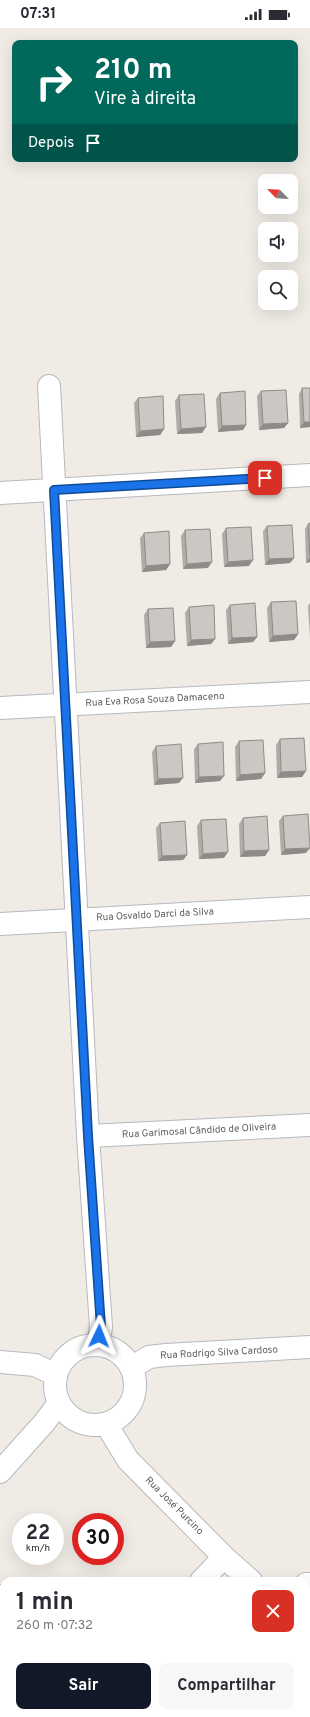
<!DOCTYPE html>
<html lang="pt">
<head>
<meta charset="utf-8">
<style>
  body { margin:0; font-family:Overpass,sans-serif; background:#f7f7f7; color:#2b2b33; height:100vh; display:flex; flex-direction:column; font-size:15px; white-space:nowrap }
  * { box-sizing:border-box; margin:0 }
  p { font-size:13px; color:#7c7c81 }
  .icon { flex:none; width:22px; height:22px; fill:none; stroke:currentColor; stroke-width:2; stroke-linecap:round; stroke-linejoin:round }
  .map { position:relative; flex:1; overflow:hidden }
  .details { position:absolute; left:0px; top:1549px; width:310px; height:140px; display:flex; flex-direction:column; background:#fff; border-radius:12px 12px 0 0; box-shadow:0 4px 16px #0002 }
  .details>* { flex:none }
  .guide { position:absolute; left:12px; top:12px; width:286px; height:122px; border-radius:8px; box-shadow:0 4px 16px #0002; background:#00695c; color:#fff; overflow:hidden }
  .needle { width:26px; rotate:294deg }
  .controls { position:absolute; left:258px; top:146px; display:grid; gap:8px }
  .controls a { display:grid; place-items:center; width:40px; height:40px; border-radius:8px; background:#fff; box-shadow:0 4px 16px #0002; font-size:20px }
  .speed { position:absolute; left:12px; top:1485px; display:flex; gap:8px; font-size:20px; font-weight:700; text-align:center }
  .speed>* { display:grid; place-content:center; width:52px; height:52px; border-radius:50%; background:#fff; box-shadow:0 4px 16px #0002; line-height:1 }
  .speed small { font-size:10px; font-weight:400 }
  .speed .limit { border:6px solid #d22; background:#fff; color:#111 }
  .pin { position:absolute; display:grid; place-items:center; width:34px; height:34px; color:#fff; margin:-17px; border-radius:8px; box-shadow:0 2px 6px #0006 }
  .me { position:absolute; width:44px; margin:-22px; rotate:2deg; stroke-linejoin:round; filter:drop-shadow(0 0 3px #0008) }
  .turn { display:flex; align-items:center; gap:14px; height:84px; padding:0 16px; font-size:18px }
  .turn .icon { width:52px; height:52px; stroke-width:2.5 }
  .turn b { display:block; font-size:28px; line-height:34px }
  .then { display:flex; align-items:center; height:38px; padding:0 16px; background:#0003; gap:8px; font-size:15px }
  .round { display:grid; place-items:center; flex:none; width:42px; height:42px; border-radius:8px; background:#f7f7f7 }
  .overview { display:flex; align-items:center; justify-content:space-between; height:68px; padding:0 16px }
  h1 { font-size:24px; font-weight:700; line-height:30px }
  .primary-button { display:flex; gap:8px; margin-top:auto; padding:8px 16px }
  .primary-button a { flex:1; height:46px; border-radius:8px; background:#111827; color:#fff; font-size:16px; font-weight:700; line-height:46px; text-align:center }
  .primary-button a+a { background:#f7f7f7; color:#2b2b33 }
  .status { display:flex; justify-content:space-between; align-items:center; height:28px; padding:0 20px; background:#fff; direction:ltr }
  .status svg { height:11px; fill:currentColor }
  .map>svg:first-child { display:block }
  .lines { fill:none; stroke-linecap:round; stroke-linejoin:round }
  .minor-casing { stroke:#b6b9bd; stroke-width:24 }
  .minor { stroke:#fff; stroke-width:22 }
  .wall { fill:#afaba7 }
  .shaded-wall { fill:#8e8b88 }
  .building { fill:#cbc7c2; stroke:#8e8b88 }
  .route-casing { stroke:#114b97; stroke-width:10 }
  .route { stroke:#1a73e8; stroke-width:7 }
  .labels { text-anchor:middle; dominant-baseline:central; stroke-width:4; stroke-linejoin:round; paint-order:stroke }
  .street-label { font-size:10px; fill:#5d6266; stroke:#fff }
</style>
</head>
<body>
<div class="status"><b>07:31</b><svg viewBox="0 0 49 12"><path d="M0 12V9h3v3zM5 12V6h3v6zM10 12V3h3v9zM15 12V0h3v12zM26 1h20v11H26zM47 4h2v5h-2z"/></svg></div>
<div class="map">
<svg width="310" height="1689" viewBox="0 0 310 1689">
  <rect width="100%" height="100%" fill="#f0ece5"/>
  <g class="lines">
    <defs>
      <path id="minor" d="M49 358 88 1108 101 1299 98 1317
        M0 465 310 447
        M0 680 310 664
        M0 896 310 879
        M88 1108 310 1097
        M55 1357a40 40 0 1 1 80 0a40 40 0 1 1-80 0Z
        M0 1334 35 1337 56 1347
        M131 1340 149 1329 166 1327 310 1319
        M106 1396 128 1432 224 1529 251 1553
        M0 1444 44 1395 59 1375
        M201 1553 224 1529
        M306 1556H310
        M0 1568H4
        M306 1601 310 1604
        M306 1638 310 1633
        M302 1685 305 1689
        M74 1689 78 1685"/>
    </defs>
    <use href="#minor" class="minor-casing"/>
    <use href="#minor" class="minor"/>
  </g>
  <path class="wall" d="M302 360H310V399L300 400 299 366Z
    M261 363 288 395 284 400 259 402 257 368Z
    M220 365 246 397 243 402 218 404 216 371Z
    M179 367 206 399 202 405 177 406 175 373Z
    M138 370 164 401 160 407 136 409 134 375Z
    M310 495V534L306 535 305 501 308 496Z
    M267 498 294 530 290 535 265 537 263 503Z
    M226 500 249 538 224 539 222 506Z
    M185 502 208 540 183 541 181 508Z
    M144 505 170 536 166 542 142 544 140 510Z
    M271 574 298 606 294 612 269 614 267 580Z
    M310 575V611L308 578Z
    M230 577 257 609 253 614 228 616 226 582Z
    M189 579 215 611 211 616 187 618 185 585Z
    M148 581 175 613 171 619 146 620 144 587Z
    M280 711 306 743 302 749 277 750 276 717Z
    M239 713 265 745 261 751 236 753 235 719Z
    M198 716 220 753 195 755 194 721Z
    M156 718 179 755 154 757 152 724Z
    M283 788 306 825 281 827 279 793Z
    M243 790 269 822 265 828 240 829 239 796Z
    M201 792 224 830 199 831 197 798Z
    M160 795 187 827 183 832 158 833 156 800Z"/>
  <path class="shaded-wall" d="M304 394H310V399L300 400Z
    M288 395 284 400 259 402 263 396Z
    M246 397 243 402 218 404 222 398Z
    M206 399 202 405 177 406 181 401Z
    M164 401 160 407 136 409 140 403Z
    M310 529V534L306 535Z
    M294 530 290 535 265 537 269 531Z
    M253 532 249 538 224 539 228 534Z
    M212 534 208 540 183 541 187 536Z
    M170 536 166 542 142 544 146 538Z
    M298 606 294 612 269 614 273 608Z
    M257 609 253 614 228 616 232 610Z
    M215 611 211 616 187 618 191 612Z
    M175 613 171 619 146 620 150 614Z
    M306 743 302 749 277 750 281 744Z
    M265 745 261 751 236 753 240 747Z
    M224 748 220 753 195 755 199 749Z
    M183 750 179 755 154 757 158 751Z
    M310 820 306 825 281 827 285 821Z
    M269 822 265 828 240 829 244 823Z
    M228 824 224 830 199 831 203 826Z
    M187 827 183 832 158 833 162 828Z"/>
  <path class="building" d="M302 360H310V394H304Z
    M286 362 288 395 263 396 261 363Z
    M245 363 246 397 222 398 220 365Z
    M204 366 206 399 181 401 179 367Z
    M163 368 164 401 140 403 138 370Z
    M310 495V528L308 496Z
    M292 497 294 530 269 531 267 498Z
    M251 499 253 532 228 534 226 500Z
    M210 501 212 534 187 536 185 502Z
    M169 503 170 536 146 538 144 505Z
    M296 573 298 606 273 608 271 574Z
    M255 575 257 609 232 610 230 577Z
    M214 577 215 611 191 612 189 579Z
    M173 580 175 613 150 614 148 581Z
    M304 710 306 743 281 744 280 711Z
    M263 712 265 745 240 747 239 713Z
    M223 714 224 748 199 749 198 716Z
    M181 716 183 750 158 751 156 718Z
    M308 786 310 820 285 821 283 788Z
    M267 788 269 822 244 823 243 790Z
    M226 791 228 824 203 826 201 792Z
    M185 793 187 827 162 828 160 795Z"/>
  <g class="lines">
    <defs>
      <path id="route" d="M99 1308 101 1299 88 1108 54 462 265 450"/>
    </defs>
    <use href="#route" class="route-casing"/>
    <use href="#route" class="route"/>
  </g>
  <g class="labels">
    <g class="street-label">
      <text transform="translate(155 672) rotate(-3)">Rua Eva Rosa Souza Damaceno</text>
      <text transform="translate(155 887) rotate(-3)">Rua Osvaldo Darci da Silva</text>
      <text transform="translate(199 1103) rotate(-3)">Rua Garimosal Cândido de Oliveira</text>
      <text transform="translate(219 1325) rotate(-3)">Rua Rodrigo Silva Cardoso</text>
      <text transform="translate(174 1478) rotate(45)">Rua José Purcino</text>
    </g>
  </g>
</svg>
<div class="controls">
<a><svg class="needle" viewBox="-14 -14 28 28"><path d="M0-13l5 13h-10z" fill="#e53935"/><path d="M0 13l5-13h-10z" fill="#7c7c81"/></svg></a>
<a><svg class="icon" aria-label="sound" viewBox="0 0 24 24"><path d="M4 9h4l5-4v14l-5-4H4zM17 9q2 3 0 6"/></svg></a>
<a><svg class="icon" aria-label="search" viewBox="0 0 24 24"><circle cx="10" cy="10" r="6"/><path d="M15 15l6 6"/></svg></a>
</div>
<div class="speed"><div>22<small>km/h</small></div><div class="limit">30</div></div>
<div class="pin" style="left:265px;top:450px;background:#d93025"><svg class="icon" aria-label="arrive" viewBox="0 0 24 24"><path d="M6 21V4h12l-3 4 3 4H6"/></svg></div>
<svg class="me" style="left:99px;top:1308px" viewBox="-20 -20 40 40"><path d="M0-17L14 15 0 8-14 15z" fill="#1a73e8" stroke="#fff" stroke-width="4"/></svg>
<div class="guide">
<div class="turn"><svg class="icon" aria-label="right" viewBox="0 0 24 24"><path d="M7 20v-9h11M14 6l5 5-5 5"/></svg><div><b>210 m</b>Vire à direita</div></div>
<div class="then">Depois<svg class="icon" aria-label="arrive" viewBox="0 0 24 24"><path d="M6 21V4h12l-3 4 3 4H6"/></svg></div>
</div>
<section class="details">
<div class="overview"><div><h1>1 min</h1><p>260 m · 07:32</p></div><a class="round" style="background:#d93025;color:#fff"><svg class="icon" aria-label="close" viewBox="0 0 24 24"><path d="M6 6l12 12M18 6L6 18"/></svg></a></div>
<div class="primary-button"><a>Sair</a><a>Compartilhar</a></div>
</section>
</div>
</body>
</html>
